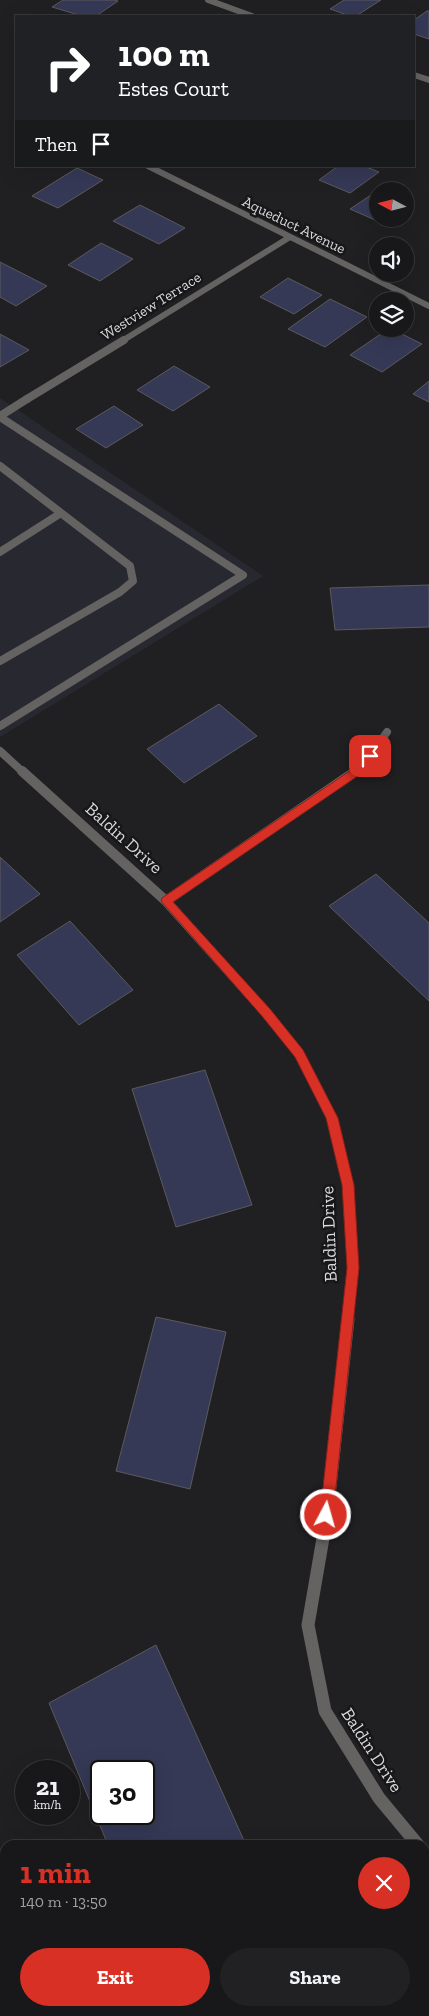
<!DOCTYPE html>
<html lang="en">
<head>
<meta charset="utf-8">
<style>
  body { margin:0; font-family:"Zilla Slab",serif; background:#212123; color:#f1f3f6; height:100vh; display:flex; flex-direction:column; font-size:19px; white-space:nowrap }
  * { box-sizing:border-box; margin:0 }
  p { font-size:16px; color:#9fa0a2 }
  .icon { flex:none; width:28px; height:28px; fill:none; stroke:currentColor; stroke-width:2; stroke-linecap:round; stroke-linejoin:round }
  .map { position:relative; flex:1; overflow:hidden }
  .sheet { position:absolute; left:0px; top:1840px; width:430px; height:176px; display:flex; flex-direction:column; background:#18181a; border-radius:15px 15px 0 0; box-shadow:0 5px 20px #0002,0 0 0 1px #363739 }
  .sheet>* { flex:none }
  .hud { position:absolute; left:15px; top:15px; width:400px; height:152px; border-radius:0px; box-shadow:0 5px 20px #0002,0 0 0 1px #363739; background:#202124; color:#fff; overflow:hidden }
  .needle { width:32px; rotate:277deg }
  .fabs { position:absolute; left:369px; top:182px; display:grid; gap:10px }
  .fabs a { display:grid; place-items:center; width:45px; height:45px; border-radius:50%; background:#18181a; box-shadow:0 5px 20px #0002,0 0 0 1px #363739; font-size:25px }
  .speed { position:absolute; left:15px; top:1760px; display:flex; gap:10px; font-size:25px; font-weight:700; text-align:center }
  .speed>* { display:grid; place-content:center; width:65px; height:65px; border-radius:50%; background:#18181a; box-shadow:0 5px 20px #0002,0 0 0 1px #363739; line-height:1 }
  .speed small { font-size:12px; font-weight:400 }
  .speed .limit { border:2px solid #111; border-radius:8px; background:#fff; color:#111 }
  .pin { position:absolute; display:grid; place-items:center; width:42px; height:42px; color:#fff; margin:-21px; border-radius:10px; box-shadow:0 2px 8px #0006 }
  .me { position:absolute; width:55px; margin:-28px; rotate:6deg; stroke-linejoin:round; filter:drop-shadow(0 0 4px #0008) }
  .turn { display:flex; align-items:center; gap:18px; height:105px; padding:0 20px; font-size:22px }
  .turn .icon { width:65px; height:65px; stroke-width:2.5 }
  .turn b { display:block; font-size:35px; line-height:42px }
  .then { display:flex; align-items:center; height:48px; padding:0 20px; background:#0003; gap:10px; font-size:19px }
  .round { display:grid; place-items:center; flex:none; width:52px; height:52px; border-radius:26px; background:#212123 }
  .overview { display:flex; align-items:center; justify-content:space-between; height:85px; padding:0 20px }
  h1 { font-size:30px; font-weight:700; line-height:38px; color:#d93025 }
  .cta { display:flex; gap:10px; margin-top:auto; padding:10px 20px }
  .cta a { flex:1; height:58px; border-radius:30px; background:#d93025; color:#fff; font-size:20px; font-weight:700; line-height:58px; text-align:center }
  .cta a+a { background:#212123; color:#f1f3f6 }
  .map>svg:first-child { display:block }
  .built { fill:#282930 }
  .building { fill:#363956; stroke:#5a5a5d; fill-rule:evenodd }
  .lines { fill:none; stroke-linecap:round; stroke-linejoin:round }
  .lane { stroke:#646362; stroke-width:8 }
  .street-far3 { stroke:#646362; stroke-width:6 }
  .street-far2 { stroke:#646362; stroke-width:8 }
  .street-far1 { stroke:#646362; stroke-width:10 }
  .street { stroke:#646362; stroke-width:13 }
  .route { fill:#d93025; stroke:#8d1f18 }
  .labels { text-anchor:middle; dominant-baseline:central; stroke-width:5; stroke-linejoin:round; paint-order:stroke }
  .far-street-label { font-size:15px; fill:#d9d9db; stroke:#171719 }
  .street-label { font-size:18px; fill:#d9d9db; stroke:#171719 }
</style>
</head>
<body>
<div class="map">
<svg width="429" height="2016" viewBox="0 0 429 2016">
  <rect width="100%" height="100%" fill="#202023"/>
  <path class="built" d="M0 398 263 576 0 737Z"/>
  <path class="building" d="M63 0H114L118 1 96 16H82L52 7Z
    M344 0H381L356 16H350L330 9Z
    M427 11H429V39L414 34V20Z
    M338 166H364L379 172 350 193 319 180Z
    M77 168 103 180 58 208 32 196Z
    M383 187 392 191H378V219H389L382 223 350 209Z
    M140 205 185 228 159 244 113 221Z
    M101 243 133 259 100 281 68 265Z
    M0 262 47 286 16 306 0 297Z
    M288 278 322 295 294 314 260 297Z
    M330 299 367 317 325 347 288 329Z
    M388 329H392L422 344 382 372 350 355Z
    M0 334 29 350 0 367Z
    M174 366 210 387 173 411 137 390Z
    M429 381V402L413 394Z
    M114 406 143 425 106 448 76 429Z
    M429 585V627L335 630 330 588Z
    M219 704 257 736 184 783 147 749Z
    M0 857 40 894 0 922Z
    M376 874 429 923V1001L329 906Z
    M70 921 133 990 79 1025 17 955Z
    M205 1070 252 1205 176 1227 132 1089Z
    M156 1317 226 1332 190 1489 116 1471Z
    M156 1645 246 1845H108L49 1703ZM101 1771H144V1814H101Z"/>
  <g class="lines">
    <path class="lane" d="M0 416 27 399
      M0 417 243 575 0 726
      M0 466 61 513
      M0 552 61 513 130 566 133 581 120 592 0 661"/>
    <path class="street-far3" d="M208 0 252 16
      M414 75 429 80
      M148 166 429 306
      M122 341 290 237"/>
    <path class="street-far2" d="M27 399 124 340
      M0 751 24 773
      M354 773 361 768 387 732"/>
    <path class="street-far1" d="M22 771 166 901 266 1013 299 1053 332 1118 348 1185 353 1268 347 1321
      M166 901 356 771"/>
    <path class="street" d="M348 1319 327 1515 308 1625 325 1711 379 1798 418 1845
      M425 1854 429 1858"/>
  </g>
  <path class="route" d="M370 752 375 756 365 771 173 902 270 1009 303 1050 338 1118 354 1185 359 1268 333 1515 331 1520 326 1522 322 1520 320 1515 347 1268 342 1185 326 1118 295 1057 262 1016 161 901 162 898 357 766 366 754Z"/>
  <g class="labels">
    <g class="far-street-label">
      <text transform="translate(294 225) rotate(26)">Aqueduct Avenue</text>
      <text transform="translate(151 306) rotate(-32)">Westview Terrace</text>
    </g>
    <g class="street-label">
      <text transform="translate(124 838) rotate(42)">Baldin Drive</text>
      <text transform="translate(329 1234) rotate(-92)">Baldin Drive</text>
      <text transform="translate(372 1750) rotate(57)">Baldin Drive</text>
    </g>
  </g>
</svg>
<div class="fabs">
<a><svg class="needle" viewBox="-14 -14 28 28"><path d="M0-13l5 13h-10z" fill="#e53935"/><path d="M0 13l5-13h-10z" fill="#9fa0a2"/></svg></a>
<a><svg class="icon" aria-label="sound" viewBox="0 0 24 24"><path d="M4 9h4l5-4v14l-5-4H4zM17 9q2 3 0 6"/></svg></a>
<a><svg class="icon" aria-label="layers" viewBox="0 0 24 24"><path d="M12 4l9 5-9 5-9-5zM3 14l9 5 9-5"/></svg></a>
</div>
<div class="speed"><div>21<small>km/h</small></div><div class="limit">30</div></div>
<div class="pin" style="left:370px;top:756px;background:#d93025"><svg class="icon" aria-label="arrive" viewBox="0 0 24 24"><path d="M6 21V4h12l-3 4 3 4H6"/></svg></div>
<svg class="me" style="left:326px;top:1515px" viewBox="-20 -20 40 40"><circle r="17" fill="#d93025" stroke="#fff" stroke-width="3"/><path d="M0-11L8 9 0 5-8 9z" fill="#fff"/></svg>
<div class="hud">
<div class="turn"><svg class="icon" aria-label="right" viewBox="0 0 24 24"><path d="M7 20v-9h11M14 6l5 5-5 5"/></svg><div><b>100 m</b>Estes Court</div></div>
<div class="then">Then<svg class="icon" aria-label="arrive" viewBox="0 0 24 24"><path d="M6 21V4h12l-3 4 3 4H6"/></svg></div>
</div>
<section class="sheet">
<div class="overview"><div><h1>1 min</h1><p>140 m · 13:50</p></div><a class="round" style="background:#d93025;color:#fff"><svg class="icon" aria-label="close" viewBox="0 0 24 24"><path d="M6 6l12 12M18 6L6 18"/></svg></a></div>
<div class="cta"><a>Exit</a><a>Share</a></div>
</section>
</div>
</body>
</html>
